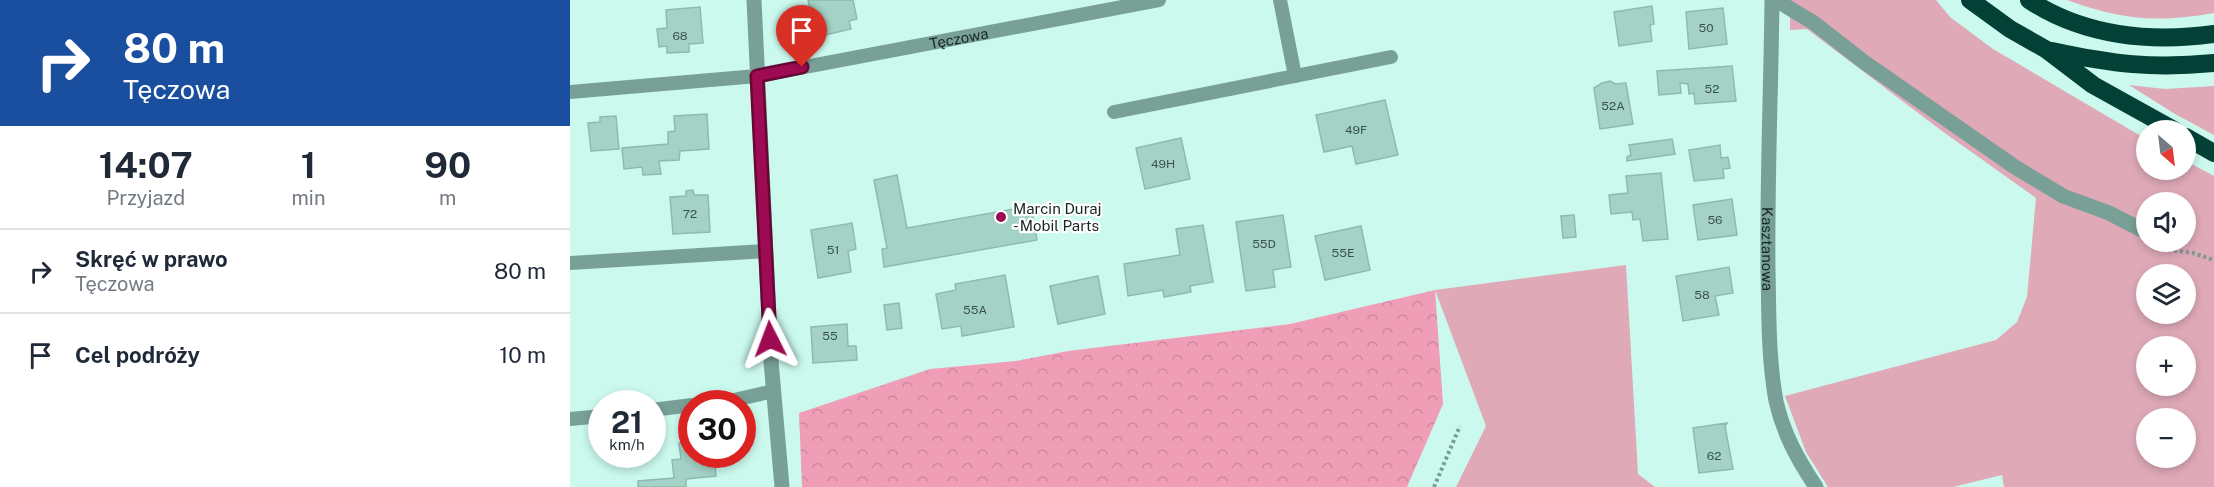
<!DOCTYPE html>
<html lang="pl">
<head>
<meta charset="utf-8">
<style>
  body { margin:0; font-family:"Public Sans",sans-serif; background:#f6f6f7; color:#1f2937; height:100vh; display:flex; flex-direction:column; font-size:22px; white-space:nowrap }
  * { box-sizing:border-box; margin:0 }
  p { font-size:20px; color:#747a83 }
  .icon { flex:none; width:33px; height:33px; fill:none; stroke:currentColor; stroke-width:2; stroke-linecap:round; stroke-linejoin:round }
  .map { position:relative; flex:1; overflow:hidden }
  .details { display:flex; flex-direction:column; background:#fff; width:570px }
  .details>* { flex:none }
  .hud { background:#1a4fa0; color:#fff; overflow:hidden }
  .needle { width:39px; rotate:152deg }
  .controls { position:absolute; left:1566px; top:120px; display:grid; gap:12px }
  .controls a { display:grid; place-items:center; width:60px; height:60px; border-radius:50%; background:#fff; box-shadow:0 3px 9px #0003; font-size:30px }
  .speed { position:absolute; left:18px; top:390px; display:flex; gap:12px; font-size:30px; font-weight:700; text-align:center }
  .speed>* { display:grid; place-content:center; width:78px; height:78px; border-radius:50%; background:#fff; box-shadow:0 3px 9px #0003; line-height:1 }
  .speed small { font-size:15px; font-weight:400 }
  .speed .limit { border:9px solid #d22; background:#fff; color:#111 }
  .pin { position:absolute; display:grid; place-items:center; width:51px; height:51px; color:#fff; margin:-62px -26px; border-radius:50% 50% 50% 0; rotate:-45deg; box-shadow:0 0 6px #0007 }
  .pin .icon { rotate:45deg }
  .me { position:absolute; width:66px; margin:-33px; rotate:357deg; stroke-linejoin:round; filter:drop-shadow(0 0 4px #0008) }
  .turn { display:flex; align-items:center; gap:21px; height:126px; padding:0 24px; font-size:27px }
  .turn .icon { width:78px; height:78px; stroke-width:2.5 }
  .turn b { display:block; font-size:42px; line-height:51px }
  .eta { display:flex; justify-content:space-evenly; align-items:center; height:102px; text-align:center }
  .eta b { font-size:36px; font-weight:700; line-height:42px }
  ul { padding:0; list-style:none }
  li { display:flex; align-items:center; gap:18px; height:84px; padding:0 24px; border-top:2px solid #e0e1e3 }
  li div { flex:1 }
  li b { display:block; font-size:22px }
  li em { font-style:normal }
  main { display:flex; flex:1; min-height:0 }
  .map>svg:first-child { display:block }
  .green { fill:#dfa9b8; fill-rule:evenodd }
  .forest { fill:url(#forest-crowns) }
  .building { fill:#a5d2c7; stroke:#8ebaaf; stroke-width:1.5 }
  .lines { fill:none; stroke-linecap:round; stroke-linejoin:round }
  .path { stroke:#7a9b93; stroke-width:4; stroke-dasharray:3 3; stroke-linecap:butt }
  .service { stroke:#78a096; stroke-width:14 }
  .minor { stroke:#78a096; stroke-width:15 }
  .motorway { stroke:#034137; stroke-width:18 }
  .route-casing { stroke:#670736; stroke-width:15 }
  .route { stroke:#9f0b53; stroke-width:10 }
  .poi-dot { fill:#9f0b53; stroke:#fff; stroke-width:2 }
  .labels { text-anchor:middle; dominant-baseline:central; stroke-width:4.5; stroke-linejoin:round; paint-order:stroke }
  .number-label { font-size:12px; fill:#3a524d }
  .street-label { font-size:15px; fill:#172824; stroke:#fff }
  .poi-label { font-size:15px; fill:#172824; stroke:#fff; text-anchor:start }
</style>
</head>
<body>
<main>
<section class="details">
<div class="hud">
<div class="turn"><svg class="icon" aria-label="right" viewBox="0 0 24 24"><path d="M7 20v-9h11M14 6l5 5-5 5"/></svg><div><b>80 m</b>Tęczowa</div></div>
</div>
<div class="eta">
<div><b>14:07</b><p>Przyjazd</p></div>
<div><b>1</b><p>min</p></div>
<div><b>90</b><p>m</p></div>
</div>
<ul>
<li><svg class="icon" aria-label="right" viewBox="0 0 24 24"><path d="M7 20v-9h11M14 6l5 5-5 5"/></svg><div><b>Skręć w prawo</b><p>Tęczowa</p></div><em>80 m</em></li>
<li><svg class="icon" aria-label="arrive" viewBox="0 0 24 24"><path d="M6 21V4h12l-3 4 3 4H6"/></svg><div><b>Cel podróży</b></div><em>10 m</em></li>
</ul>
</section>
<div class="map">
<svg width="1644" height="487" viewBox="0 0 1644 487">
  <defs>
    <pattern id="forest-crowns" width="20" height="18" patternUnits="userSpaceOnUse" patternTransform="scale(1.5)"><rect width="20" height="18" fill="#f09eb7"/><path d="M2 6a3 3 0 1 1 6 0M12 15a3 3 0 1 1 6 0" fill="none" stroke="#cd889d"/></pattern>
  </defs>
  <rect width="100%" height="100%" fill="#cbf9ed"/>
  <path class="green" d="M1220 0H1366L1380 17 1423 49 1576 139V170H1616V161L1644 176V487H1434L1432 475 1383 487H1258L1236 452 1215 396 1426 340 1447 322 1457 297 1466 198 1372 131 1237 29 1220 30ZM1576 202H1616V242H1576ZM1576 274H1616V314H1576ZM1576 346H1616V386H1576ZM1576 418H1616V458H1576Z
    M1497 0H1644V13C1586 23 1552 20 1497 0Z
    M1559 85 1595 89 1644 86V135L1605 114Z
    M1056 265 1068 474 1085 487H886L916 426 865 290Z"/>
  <path class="forest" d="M865 290 873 404 837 487H232L229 413 360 369 446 361 498 351 720 324Z"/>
  <path class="building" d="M238 0H283L287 19 279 21 281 29 246 37Z
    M1082 6 1084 24 1080 25 1082 41 1049 46 1044 12Z
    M130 7 133 43 119 44V52L97 53V46L89 47 87 29 97 28 96 10Z
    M1153 8 1157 44 1119 49 1116 12Z
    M1162 66 1166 101 1125 104 1124 93 1119 94 1118 84 1110 83 1111 93 1089 95 1087 71Z
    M1040 81 1045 84 1056 83 1063 124 1030 129 1024 88 1032 83Z
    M815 100 828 155 786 164 782 146 754 152 746 115Z
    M137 114 139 149 110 151 109 160 89 161 91 174 73 175 72 167 54 169 52 148 98 144V132L105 131 104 116Z
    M46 116 49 149 21 151 18 123 30 122V117Z
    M611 138 620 179 575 189 566 148Z
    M1102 139 1105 154 1057 161V157L1061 155 1059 145Z
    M1150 145 1151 158 1158 157 1160 168 1153 169 1154 178 1124 181 1119 150Z
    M1091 173 1098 239 1073 241 1070 219 1063 220 1062 212 1041 214 1039 195 1058 193 1056 176Z
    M327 175 337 228 461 206 467 240 314 267 312 249 317 248 304 180Z
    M123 190 124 195H138L140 232 103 234 100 197 116 196V191Z
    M1162 199 1167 235 1128 240 1123 205Z
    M713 215 721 267 703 270 705 287 676 291 666 222Z
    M1004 215 1006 237 993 238 991 216Z
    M282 223 286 249 278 251 281 272 248 278 241 230Z
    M633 225 643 282 620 286 621 292 594 297 593 290 558 296 554 264 610 255 606 229Z
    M791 226 800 270 755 280 745 236Z
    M1159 267 1163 293 1145 296 1149 315 1113 321 1106 276Z
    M435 275 444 327 392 336 391 326 372 329 366 294 386 290 385 284Z
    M528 276 535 314 488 324 480 286Z
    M329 303 332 328 317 330 314 305Z
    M277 324 278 346H286L287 360 243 363 241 327Z
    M1157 423 1155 426 1163 469 1129 473 1123 428Z
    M122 442V454H144L146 476 116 479V487H68V481L104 478 102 460 111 459 109 443Z"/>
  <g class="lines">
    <path class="path" d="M1581 244 1595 249 1623 253 1644 260
      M864 487 890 426"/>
    <g class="service">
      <path d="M710 0 725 76 821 57"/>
      <path id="s1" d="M0 92 187 76 589 0"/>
      <path d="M544 112 725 76"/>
      <path d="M0 263 196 251"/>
      <path d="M135 404 164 400 204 391"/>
      <path d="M82 410 122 405"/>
      <path d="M0 419 32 416"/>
    </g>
    <g class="minor">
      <path d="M184 0 201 361 212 487"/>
      <path id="s2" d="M1202 0C1201 90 1197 179 1198 269 1199 313 1198 357 1206 401 1213 433 1228 460 1246 487"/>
      <path d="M1206 0 1244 23 1294 62 1445 167 1493 196 1539 213 1570 229"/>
    </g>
    <path class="motorway" d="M1400 0 1440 29 1477 50 1523 85 1604 130
      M1459 0C1513 36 1581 43 1644 34
      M1482 51C1542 64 1583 69 1644 63
      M1616 137 1644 153"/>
  </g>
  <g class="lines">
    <defs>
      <path id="route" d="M200 339 187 76 232 67"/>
    </defs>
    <use href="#route" class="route-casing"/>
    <use href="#route" class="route"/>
  </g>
  <circle class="poi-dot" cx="431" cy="217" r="6"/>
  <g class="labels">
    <g class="number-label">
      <text x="1136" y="28">50</text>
      <text x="110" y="36">68</text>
      <text x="1142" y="89">52</text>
      <text x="1043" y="106">52A</text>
      <text x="786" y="130">49F</text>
      <text x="593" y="164">49H</text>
      <text x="120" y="214">72</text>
      <text x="1145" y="220">56</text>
      <text x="694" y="244">55D</text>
      <text x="263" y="250">51</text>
      <text x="773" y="253">55E</text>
      <text x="1132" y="295">58</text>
      <text x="405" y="310">55A</text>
      <text x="260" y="336">55</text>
      <text x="1144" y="456">62</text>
    </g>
    <g class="street-label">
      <text stroke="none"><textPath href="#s1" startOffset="393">Tęczowa</textPath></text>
      <text stroke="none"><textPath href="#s2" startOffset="249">Kasztanowa</textPath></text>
    </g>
    <g class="poi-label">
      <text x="443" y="208">Marcin Duraj<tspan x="443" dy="17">- Mobil Parts</tspan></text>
    </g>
  </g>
</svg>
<div class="controls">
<a><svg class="needle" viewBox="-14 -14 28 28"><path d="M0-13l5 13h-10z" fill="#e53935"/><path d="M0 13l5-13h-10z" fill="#747a83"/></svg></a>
<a><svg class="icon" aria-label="sound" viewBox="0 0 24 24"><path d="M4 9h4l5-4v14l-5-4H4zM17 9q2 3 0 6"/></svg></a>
<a><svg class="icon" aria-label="layers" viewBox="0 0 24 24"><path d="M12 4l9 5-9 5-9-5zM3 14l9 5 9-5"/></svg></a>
<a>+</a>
<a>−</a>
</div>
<div class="speed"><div>21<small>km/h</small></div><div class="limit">30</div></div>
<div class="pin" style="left:232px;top:67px;background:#d93025"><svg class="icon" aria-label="arrive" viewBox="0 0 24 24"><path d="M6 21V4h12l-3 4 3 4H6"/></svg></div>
<svg class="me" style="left:200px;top:339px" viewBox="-20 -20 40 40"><path d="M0-17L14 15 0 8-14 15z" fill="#9f0b53" stroke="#fff" stroke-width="4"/></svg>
</div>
</main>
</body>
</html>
